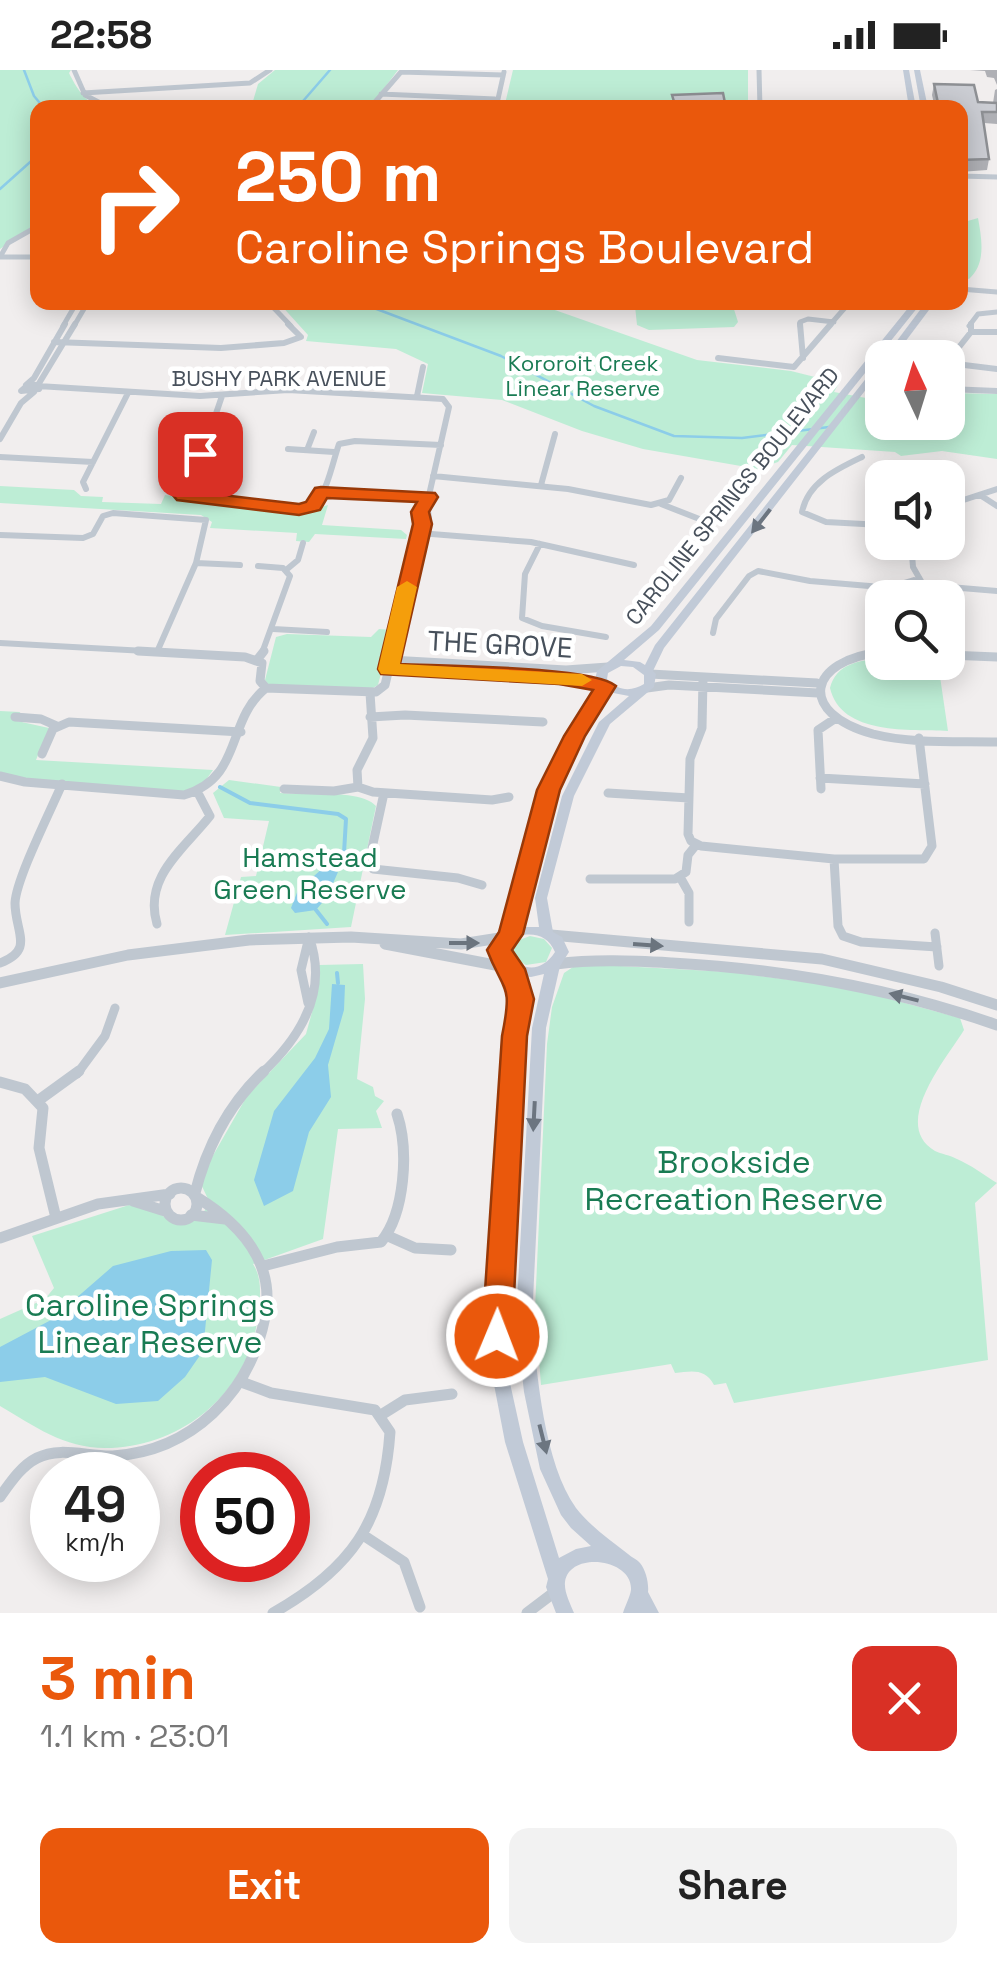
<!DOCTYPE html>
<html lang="en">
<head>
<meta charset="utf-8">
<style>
  body { margin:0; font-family:"Space Grotesk",sans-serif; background:#f2f2f2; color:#222; height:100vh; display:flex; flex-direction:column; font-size:38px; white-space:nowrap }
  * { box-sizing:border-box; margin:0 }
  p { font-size:32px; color:#767676 }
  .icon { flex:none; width:55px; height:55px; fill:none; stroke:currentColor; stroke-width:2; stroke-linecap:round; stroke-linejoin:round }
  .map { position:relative; height:1543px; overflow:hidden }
  .drawer { display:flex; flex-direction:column; background:#fff; flex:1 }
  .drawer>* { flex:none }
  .guide { position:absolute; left:30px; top:30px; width:938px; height:210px; border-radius:20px; box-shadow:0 5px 25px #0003; background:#ea580c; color:#fff; overflow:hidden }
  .needle { width:65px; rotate:356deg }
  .tools { position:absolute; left:865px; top:270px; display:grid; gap:20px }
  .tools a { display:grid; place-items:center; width:100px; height:100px; border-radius:20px; background:#fff; box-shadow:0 5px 25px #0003; font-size:50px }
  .speed { position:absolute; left:30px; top:1382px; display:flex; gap:20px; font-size:50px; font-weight:700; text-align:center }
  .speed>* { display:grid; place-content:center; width:130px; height:130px; border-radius:50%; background:#fff; box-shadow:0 5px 25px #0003; line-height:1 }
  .speed small { font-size:25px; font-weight:400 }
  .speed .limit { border:15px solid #d22; background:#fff; color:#111 }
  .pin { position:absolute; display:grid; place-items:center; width:85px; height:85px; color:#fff; margin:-42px; border-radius:20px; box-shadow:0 5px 15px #0006 }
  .me { position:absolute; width:110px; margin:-55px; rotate:1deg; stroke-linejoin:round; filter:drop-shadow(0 0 8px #0008) }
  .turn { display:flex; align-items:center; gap:35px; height:210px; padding:0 40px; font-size:45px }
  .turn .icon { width:130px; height:130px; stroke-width:2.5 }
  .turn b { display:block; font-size:70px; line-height:85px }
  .round { display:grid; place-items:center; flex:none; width:105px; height:105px; border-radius:20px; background:#f2f2f2 }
  .headline { display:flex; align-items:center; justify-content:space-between; height:170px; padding:0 40px }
  h1 { font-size:60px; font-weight:800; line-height:75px; color:#ea580c }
  .button { display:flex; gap:20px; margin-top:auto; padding:20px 40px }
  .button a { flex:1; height:115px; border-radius:20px; background:#ea580c; color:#fff; font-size:40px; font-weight:800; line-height:115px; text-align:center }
  .button a+a { background:#f2f2f2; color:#222 }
  .status { display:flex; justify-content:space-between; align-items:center; height:70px; padding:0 50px; background:#fff; direction:ltr }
  .status svg { height:28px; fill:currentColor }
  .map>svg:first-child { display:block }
  .green { fill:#bdedd5 }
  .water { fill:#8ccde9 }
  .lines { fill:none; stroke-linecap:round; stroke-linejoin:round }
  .stream-far1 { stroke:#8ccde9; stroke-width:2.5 }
  .stream { stroke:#8ccde9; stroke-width:4 }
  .minor-far3 { stroke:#bfc7d0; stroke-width:5 }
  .minor-far2 { stroke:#bfc7d0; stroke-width:6 }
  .minor-far1 { stroke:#bfc7d0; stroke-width:9 }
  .minor { stroke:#bfc7d0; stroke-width:11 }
  .tertiary { stroke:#bfc7d0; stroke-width:11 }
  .secondary { fill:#c1cad7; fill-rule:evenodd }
  .wall { fill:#afb0b5 }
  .building { fill:#cbcdd3; stroke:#8e9094; stroke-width:2.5 }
  .oneway { fill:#6c7580 }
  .oneway2 { fill:#6b747e }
  .route { fill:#ea580c; stroke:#983908; stroke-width:2.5 }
  .slow { fill:#f59e0b }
  .labels { text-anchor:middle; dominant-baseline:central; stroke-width:9; stroke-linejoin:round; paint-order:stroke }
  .far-park-label { font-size:22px; fill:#197b53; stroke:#fff }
  .far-street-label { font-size:22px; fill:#47505b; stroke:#fff }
  .street-label { font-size:28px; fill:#47505b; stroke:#fff }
  .park-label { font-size:28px; fill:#197b53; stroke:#fff }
  .near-park-label { font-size:32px; fill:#197b53; stroke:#fff }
</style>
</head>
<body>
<div class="status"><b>22:58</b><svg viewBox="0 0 49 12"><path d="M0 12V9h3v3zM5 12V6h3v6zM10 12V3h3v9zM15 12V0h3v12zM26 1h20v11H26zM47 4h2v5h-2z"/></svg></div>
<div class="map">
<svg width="997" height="1543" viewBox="0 0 997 1543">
  <rect width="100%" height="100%" fill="#f1eeee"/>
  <path class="green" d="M0 0H71L69 3C76 17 85 33 101 37L38 38 37 153 0 179Z
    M275 0H398L373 33 374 37 251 38 258 14Z
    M513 0H748V37L504 38Z
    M978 148C982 170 986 194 969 209L960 206 961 153Z
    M279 233H535L697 290 791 301 839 313 834 322 866 328 882 325V352H948V323L997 324V389L942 381 901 386 895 382 792 375 778 392 758 399 643 379 582 361 502 330 422 323 428 294 396 279 306 271 308 265Z
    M732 233 738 252 734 257 649 260 637 255 635 236 616 234Z
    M0 416 74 420 81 426 103 427 102 432 161 434 165 425 260 441 303 443 328 435 322 455 401 460 407 465 406 469 315 464 309 472 296 471 297 463 210 458 212 452 201 445 0 433Z
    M379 559 392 560 378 615 371 619 269 615 265 610 276 567 287 564 371 567Z
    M881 589 882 592 938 593 948 661C911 659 841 666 830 618 836 594 859 590 881 589Z
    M0 641 20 642 17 651 49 658 36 690 213 700 203 714 185 722 22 708 0 702Z
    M229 710 281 717 280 723C304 725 361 719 376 736L351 857 225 865 241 807 256 806 269 751 224 748 213 723Z
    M530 866 544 869 552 878 546 892 526 895 511 886 514 872Z
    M363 894 365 929 357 1009 373 1017 375 1026 384 1031 376 1041 382 1058 338 1059 323 1169 253 1194C263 1209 260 1228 258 1246 249 1323 181 1378 105 1378 64 1378 34 1356 0 1336V1249L45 1229 54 1218 32 1166 129 1135 149 1137 175 1154 203 1146 208 1129 199 1110 247 1026 306 964 317 924 319 895Z
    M602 895 730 902 846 917 960 948 964 960C946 989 890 1055 935 1081 941 1084 950 1085 957 1089 971 1095 984 1105 997 1113L975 1133 988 1290 734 1333 726 1313 714 1315C705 1298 692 1301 675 1303L671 1294 541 1315 535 1239 547 974 552 937 564 903 573 897Z"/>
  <path class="water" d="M323 798 338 802 327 827 316 840 295 843 291 838 298 820Z
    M332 914 345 915 344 940 328 995 331 1027 309 1062 293 1121 264 1136 254 1110 274 1041 315 988 329 959Z
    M206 1180 212 1190 203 1281 185 1307 158 1331 116 1334 45 1307 0 1312V1277L51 1250 113 1196 171 1181Z"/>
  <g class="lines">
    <path class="stream-far1" d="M24 0 34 26 44 38
      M297 38 330 0
      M0 119 38 85
      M358 232 501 286 594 336 674 366 742 368 829 357"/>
    <path class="stream" d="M220 717 250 733 338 744 346 749 344 783 333 799
      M316 840 327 854
      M337 903 338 913"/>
    <path class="minor-far3" d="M74 0 85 25 110 38
      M759 0 760 38
      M83 23 250 13 270 0
      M381 24 495 29
      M376 38 375 32 401 2 503 5
      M496 38 504 2
      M960 106 997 107
      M0 187 8 173 38 156
      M0 187H38
      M960 219 997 222
      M138 232 269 233 291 256
      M63 256 77 232
      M74 256 88 232
      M800 256V252L808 249 834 252
      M829 256 850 232
      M969 256 978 244 997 242"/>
    <path class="minor-far2" d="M800 254 803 288
      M971 254V262
      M971 262H997
      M54 272 221 278 284 273 301 267 288 254
      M718 288 794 297 831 254
      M948 291 971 262
      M948 293 997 299
      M29 314 36 315 39 319 21 321Z
      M26 315 34 308 65 254
      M38 315 75 254
      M38 316 200 326 288 320 443 329 449 337 427 434 420 442 423 454
      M948 319 997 321
      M222 326 209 364 176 418 184 426C208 428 302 448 316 433 328 419 333 391 339 374L355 371 441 375
      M417 326 423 297
      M0 369 21 333 34 322
      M288 379 334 382
      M307 380 314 362
      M0 387 93 392
      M862 387C837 399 808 412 802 442L826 452 882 455
      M433 406 568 419 651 435 669 430 681 408
      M541 415 555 364
      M86 419 83 412 128 323
      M321 422 429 427
      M980 425 997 436
      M661 434 707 452
      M948 435 997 419
      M419 463 531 472 634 495
      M0 465 83 468 93 464 103 446 113 443 206 450 196 493 157 582
      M911 472 913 497 921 511
      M540 474 525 504 522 548 542 556 606 567
      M196 493 240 495
      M258 496 283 498 290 506 262 583
      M286 500 298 490 303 473
      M914 510 924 513 927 520 916 523 905 519 904 513Z
      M926 515 997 521
      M273 559 327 562
      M713 563 716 549 749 506 758 501 810 511 905 519
      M0 573 182 583
      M392 583 419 463 429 448 427 434
      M868 583 882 582"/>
    <path class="minor-far1" d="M138 581 245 587 262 593 260 611 266 618 376 622 385 615 393 581
      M882 582C807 590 797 643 873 664 913 674 956 671 997 672
      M948 585 997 587
      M257 590 264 581
      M390 590 566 600 608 597
      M388 599 604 614
      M650 604 817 613
      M703 609 702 658 690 689 688 764 691 771 701 776 834 789H924L932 776 919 668
      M647 618 669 615 818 623
      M370 623 373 668 357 700 358 717 373 722 492 730 509 727
      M15 647 41 649 57 656
      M370 647 405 645 543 652
      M42 684 53 659 69 652 241 662
      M0 706 25 712 184 725C244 707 225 651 266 618
      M820 708 925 714
      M284 719 334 721 358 717
      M821 719 818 660 836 648
      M384 723 369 792 373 799 458 808 482 815
      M608 723 689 728
      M834 789 838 856 843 866 861 872 937 877
      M680 807 689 823V852
      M590 809H675L686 802 688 785 696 775
      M157 854C143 807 184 779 210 746L198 723
      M935 863 939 896
      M0 893C35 880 15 862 15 833 16 809 51 740 62 714
      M308 933 301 900 309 867
      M77 1004 105 966 115 938
      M261 1004C300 968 329 921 309 867"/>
    <path class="minor" d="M0 1012 25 1019 43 1038 39 1078 56 1148
      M39 1030 79 1001
      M165 1134a16 16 0 1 1 32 0a16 16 0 1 1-32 0Z
      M195 1123C207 1076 228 1035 264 1001
      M133 1131 165 1141
      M191 1145 225 1149
      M388 1166 415 1178 451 1180
      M0 1168 98 1134 170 1124
      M263 1196 337 1177 381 1172C405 1143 409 1080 397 1044
      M244 1313 271 1323 375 1340 390 1362C384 1452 351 1499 273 1543
      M381 1345 405 1330 452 1324
      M0 1427C10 1413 21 1396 37 1388 60 1376 88 1387 113 1386 192 1381 250 1323 265 1247 276 1193 240 1154 198 1128
      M363 1465 404 1492 420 1537
      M527 1543 556 1521"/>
    <path class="tertiary" d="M551 865 822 889 941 917 997 935
      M385 874 511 898
      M556 894C595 889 633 891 672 893 784 899 891 918 997 955
      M0 913 128 885 249 870 351 867 461 874 506 867"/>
    <path class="secondary" d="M903 0H909L916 38H909Z
      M914 0H920L928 38H921Z
      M913 232H922L659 560 624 590 640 592 645 595 655 575 879 292 882 291V299L664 578 653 601 656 604 654 617 610 654 574 726 547 828 553 862 562 867 569 882 560 896 546 958 532 1251C537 1305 544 1393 576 1438 590 1456 610 1470 628 1484 632 1488 637 1489 640 1493 646 1500 649 1514 648 1522L659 1543H623C625 1536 630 1527 631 1520 633 1488 569 1481 565 1512 564 1522 570 1533 574 1543H556L546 1517 548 1509 505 1372 492 1304 489 1233 508 965 515 929 507 901 493 886 494 873 505 863 543 720 569 665 600 616 595 610 597 601 651 556ZM621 596 633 597 644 605V614C631 622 618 621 607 609L608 603ZM608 622 629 626 599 652 562 726 535 828 539 857H519L555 720 581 665ZM523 865C538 863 549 868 555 882 542 902 524 902 507 885L508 875ZM544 904 532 958 516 1251 524 1322 540 1399 561 1445 571 1458 591 1476 576 1479 559 1488 523 1372 508 1304 505 1233 522 965 529 929 522 906 531 907Z
      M926 232H935L893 288H884Z"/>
  </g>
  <path class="wall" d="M970 0H997V15L994 8 987 7 985 1Z
    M934 14 978 32 993 33 995 20 997 19V54L984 53 989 89 987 100 960 102V38H935L932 25Z"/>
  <path class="building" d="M934 14 974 15 978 32 997 33V42H982L989 89 960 90V38H939Z
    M723 23 726 38H676L672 25Z"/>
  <defs><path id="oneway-solid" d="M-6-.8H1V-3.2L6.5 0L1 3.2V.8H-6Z" transform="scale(2.5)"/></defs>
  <g class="oneway">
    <use href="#oneway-solid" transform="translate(761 451) rotate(128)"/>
    <use href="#oneway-solid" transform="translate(534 1046) rotate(93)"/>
    <use href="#oneway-solid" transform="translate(543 1369) rotate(76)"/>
  </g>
  <g class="oneway2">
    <use href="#oneway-solid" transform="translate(464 873)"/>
    <use href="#oneway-solid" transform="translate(648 875) rotate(4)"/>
    <use href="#oneway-solid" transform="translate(904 927) rotate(-166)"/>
  </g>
  <path class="route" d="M200 379 209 384 193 401 185 417 189 421 299 434 306 432 315 418 321 417 435 423 438 427 429 442 432 454 400 594C439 596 594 596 616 616L585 666 560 720 523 864 512 880 525 899 534 929 527 966 512 1266 507 1275 497 1279 487 1275 482 1266 502 966C513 912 504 924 487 880L499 862 537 720 564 666 593 620 559 614 381 604 378 599 413 454 411 442 417 432 327 428 320 440 299 445 177 430 167 418 179 395Z"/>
  <path class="slow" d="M407 511 417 517 400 594 582 604 592 610 582 616 381 604 378 599 397 517Z"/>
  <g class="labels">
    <g class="far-park-label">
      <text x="583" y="293">Kororoit Creek<tspan x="583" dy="25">Linear Reserve</tspan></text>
    </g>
    <g class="far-street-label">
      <text x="279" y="308">BUSHY PARK AVENUE</text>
      <text transform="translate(732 426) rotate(-51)">CAROLINE SPRINGS BOULEVARD</text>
    </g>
    <g class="street-label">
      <text transform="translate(500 574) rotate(3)">THE GROVE</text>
    </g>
    <g class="park-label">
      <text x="310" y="787">Hamstead<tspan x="310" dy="32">Green Reserve</tspan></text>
    </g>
    <g class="near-park-label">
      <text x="734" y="1092">Brookside<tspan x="734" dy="37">Recreation Reserve</tspan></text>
      <text x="150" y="1235">Caroline Springs<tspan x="150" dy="37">Linear Reserve</tspan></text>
    </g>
  </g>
</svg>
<div class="tools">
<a><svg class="needle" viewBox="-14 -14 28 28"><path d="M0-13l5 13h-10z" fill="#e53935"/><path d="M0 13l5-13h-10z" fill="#767676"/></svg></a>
<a><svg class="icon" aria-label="sound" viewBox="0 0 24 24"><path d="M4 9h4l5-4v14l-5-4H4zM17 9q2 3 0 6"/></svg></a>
<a><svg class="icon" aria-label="search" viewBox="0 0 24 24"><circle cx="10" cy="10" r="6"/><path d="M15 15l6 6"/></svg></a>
</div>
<div class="speed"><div>49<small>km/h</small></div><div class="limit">50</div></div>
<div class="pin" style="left:200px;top:384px;background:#d93025"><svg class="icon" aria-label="arrive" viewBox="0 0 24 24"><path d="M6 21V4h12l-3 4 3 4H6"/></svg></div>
<svg class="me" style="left:497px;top:1266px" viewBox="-20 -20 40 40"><circle r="17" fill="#ea580c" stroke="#fff" stroke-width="3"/><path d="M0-11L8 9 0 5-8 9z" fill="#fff"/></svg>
<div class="guide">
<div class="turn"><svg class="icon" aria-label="right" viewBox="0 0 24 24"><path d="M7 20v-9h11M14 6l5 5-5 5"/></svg><div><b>250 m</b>Caroline Springs Boulevard</div></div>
</div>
</div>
<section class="drawer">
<div class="headline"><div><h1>3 min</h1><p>1.1 km · 23:01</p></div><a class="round" style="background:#d93025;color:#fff"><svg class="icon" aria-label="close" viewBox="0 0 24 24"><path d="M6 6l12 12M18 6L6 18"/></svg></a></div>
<div class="button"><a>Exit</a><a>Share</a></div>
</section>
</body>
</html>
